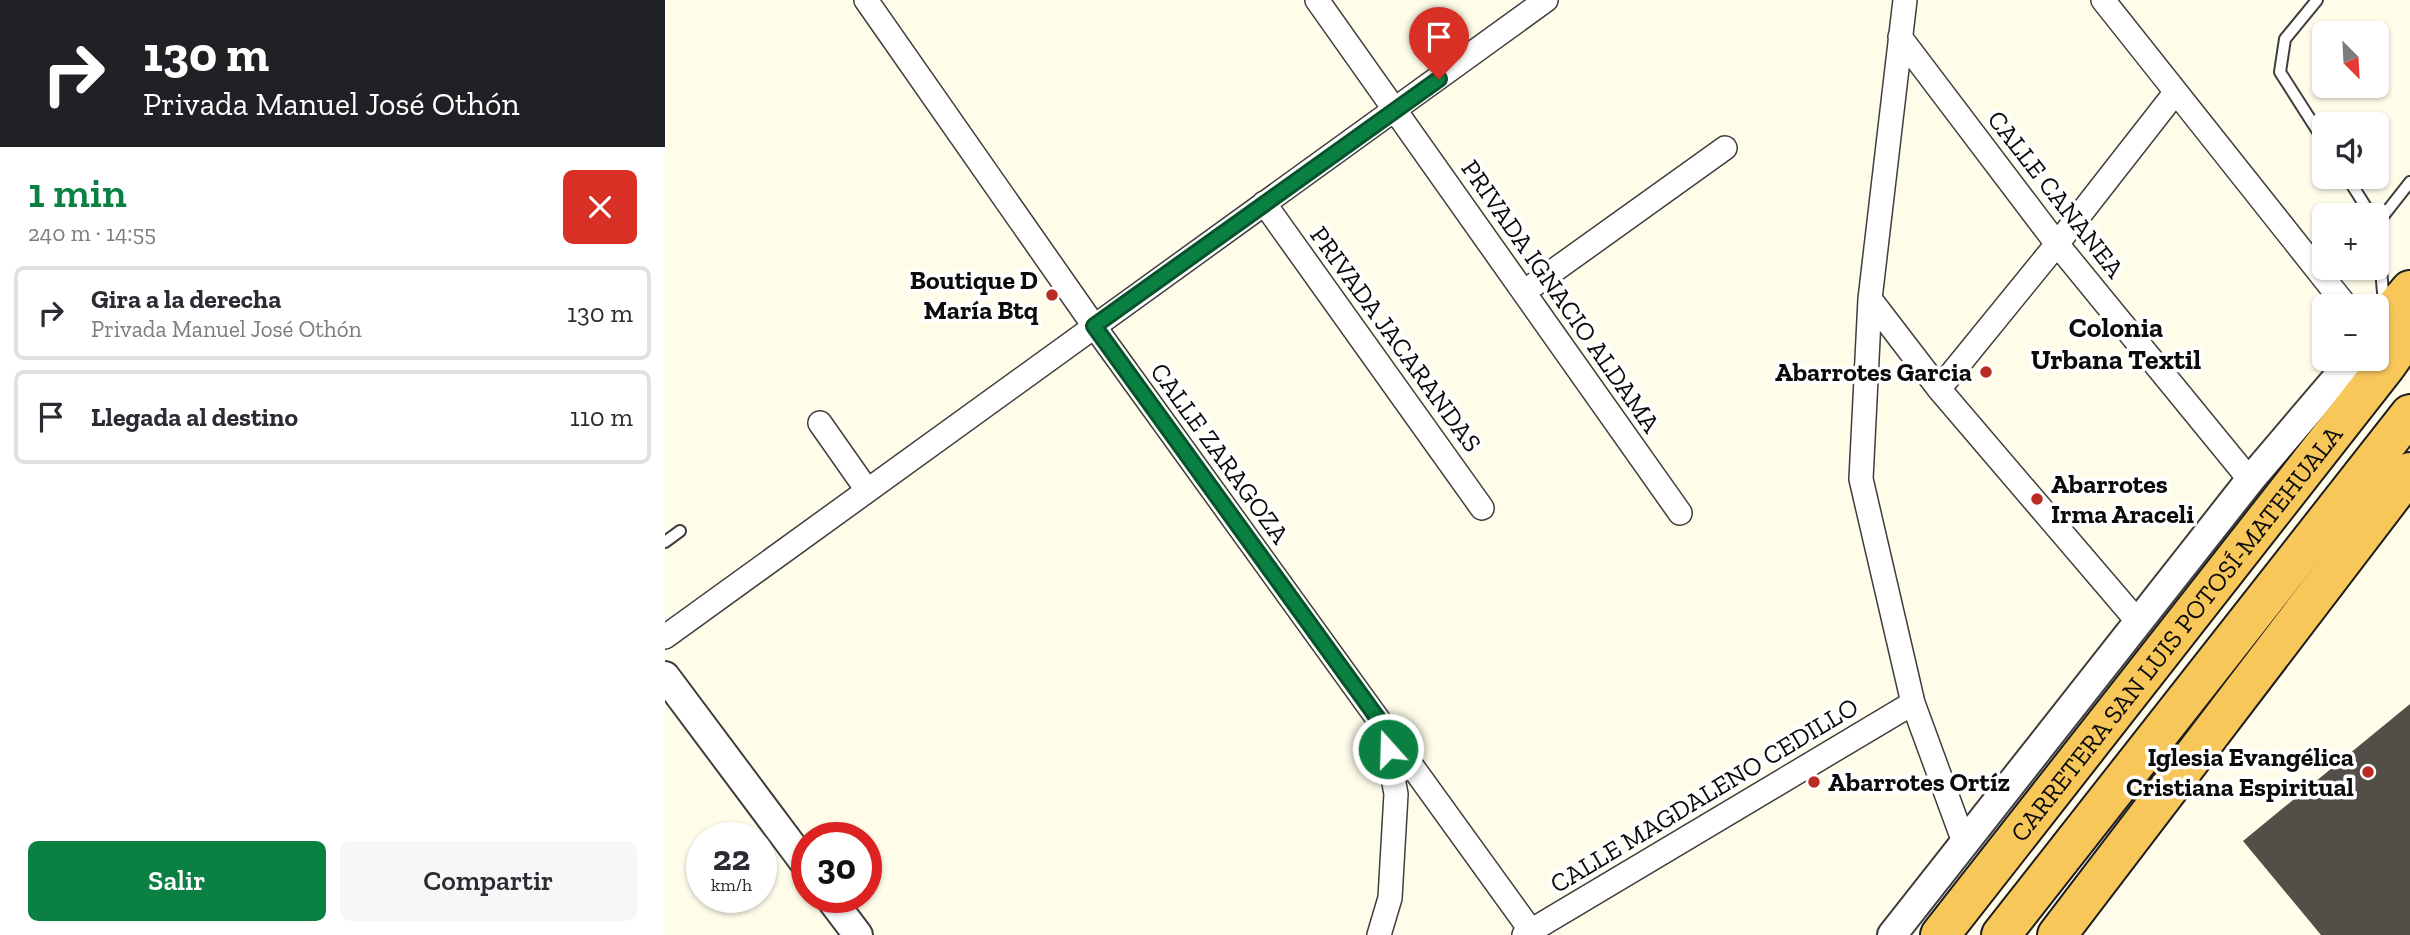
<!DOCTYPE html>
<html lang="es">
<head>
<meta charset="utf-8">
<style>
  body { margin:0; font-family:"Zilla Slab",serif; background:#f7f7f7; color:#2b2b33; height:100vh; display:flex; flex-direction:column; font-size:26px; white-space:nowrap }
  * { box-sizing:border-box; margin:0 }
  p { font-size:23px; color:#7c7c81 }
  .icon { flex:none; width:38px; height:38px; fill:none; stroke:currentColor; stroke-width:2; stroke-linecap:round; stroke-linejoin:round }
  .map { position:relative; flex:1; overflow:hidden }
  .side { display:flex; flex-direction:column; background:#fff; width:665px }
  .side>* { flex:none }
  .guide { background:#202124; color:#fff; overflow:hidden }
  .needle { width:46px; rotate:156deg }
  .controls { position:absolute; left:1647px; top:21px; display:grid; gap:14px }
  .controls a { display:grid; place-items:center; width:77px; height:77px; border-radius:10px; background:#fff; box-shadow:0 2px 5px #0004; font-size:35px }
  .speed { position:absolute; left:21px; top:822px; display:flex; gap:14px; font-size:35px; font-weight:700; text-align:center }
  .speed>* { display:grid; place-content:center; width:91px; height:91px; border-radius:50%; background:#fff; box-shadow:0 2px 5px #0004; line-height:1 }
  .speed small { font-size:18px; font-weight:400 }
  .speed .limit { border:10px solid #d22; background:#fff; color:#111 }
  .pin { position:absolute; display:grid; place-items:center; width:60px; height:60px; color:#fff; margin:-72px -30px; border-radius:50% 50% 50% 0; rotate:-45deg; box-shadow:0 0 7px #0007 }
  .pin .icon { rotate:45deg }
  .me { position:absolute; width:77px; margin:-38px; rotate:340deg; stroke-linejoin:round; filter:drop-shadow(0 0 5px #0008) }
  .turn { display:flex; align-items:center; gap:24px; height:147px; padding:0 28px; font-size:32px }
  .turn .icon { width:91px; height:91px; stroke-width:2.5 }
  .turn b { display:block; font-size:49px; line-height:60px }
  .round { display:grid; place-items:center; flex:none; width:74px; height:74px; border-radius:10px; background:#f7f7f7 }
  .overview { display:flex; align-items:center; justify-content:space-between; height:119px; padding:0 28px }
  h1 { font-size:42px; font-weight:600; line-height:52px; color:#0b8043 }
  .button { display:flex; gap:14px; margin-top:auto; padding:14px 28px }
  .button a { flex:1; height:80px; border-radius:10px; background:#0b8043; color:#fff; font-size:28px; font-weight:600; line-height:80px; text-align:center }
  .button a+a { background:#f7f7f7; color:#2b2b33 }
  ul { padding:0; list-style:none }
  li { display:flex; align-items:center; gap:21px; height:94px; margin:0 14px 10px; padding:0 14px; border:4px solid #e1e1e2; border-radius:10px }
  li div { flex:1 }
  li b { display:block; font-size:26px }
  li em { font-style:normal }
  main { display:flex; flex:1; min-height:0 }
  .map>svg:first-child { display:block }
  .building { fill:#544e48 }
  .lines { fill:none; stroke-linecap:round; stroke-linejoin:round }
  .service-casing { stroke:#3e3e3e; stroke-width:14 }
  .minor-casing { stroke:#3e3e3e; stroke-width:26 }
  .tertiary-casing { stroke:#3e3e3e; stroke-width:32 }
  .trunk-casing { stroke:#1c1c1c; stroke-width:42 }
  .service { stroke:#fff; stroke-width:10 }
  .minor { stroke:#fff; stroke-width:23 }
  .tertiary { stroke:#fff; stroke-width:28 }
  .trunk { stroke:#f7c759; stroke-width:38 }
  .route-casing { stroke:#07532c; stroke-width:18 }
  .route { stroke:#0b8043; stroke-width:12 }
  .poi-dot { fill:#bb2b24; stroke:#fff; stroke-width:2.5 }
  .labels { text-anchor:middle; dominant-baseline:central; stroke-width:7; stroke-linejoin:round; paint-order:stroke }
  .street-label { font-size:26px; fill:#0b0b0b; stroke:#fff }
  .poi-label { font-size:26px; font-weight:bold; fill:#0b0b0b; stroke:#fff; text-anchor:end }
  .neighbourhood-label { font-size:28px; font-weight:bold; fill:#0b0b0b; stroke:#fff }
</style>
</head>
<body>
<main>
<section class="side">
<div class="guide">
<div class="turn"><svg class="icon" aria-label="right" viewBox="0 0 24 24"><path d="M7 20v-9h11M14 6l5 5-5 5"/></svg><div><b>130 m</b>Privada Manuel José Othón</div></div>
</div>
<div class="overview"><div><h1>1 min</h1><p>240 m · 14:55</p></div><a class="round" style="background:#d93025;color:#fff"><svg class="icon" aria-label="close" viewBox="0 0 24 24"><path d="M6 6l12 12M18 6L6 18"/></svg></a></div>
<ul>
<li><svg class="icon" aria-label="right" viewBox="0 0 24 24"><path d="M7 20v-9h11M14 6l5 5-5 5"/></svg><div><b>Gira a la derecha</b><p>Privada Manuel José Othón</p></div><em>130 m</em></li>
<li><svg class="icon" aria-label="arrive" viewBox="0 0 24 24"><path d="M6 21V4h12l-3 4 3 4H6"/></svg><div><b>Llegada al destino</b></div><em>110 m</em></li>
</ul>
<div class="button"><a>Salir</a><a>Compartir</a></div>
</section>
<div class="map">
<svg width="1745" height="935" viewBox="0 0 1745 935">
  <rect width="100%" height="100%" fill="#fffdea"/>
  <path class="building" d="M1745 704V935H1656L1578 841Z"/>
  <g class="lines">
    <defs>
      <path id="service" d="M1652 0 1620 39 1615 72 1659 141
        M1682 177 1706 215
        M1712 223 1719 304
        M1712 224 1745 182
        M0 542 15 531"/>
      <path id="minor" d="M201 0 429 326 869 935
        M652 0 1015 513
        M1240 0 1205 299 1196 479 1248 703 1300 845
        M1438 0 1681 306
        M1235 37 1392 244 1585 480
        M599 203 817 508
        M859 292 1060 148
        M1205 299 1274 389 1474 623
        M1274 389 1392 244 1510 93
        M155 423 202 490
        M0 637 881 0
        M714 935 725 898 731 794 720 734
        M859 935 1248 703"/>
      <path id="tertiary" d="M0 676 142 866
        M165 898 193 935
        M1227 935 1585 480 1688 359"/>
      <g id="trunk">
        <path d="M1712 329 1745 290"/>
        <path id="s1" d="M1275 935 1721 366 1745 332"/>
        <path d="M1336 935 1745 414"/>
        <path d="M1392 935 1745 472"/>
      </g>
    </defs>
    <use href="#service" class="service-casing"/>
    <use href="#minor" class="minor-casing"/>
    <use href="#tertiary" class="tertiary-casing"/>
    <use href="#trunk" class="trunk-casing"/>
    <use href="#service" class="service"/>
    <use href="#minor" class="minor"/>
    <use href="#tertiary" class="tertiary"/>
    <use href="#trunk" class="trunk"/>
  </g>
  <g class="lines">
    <defs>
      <path id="route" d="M723 749 719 727 429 326 774 79"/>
    </defs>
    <use href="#route" class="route-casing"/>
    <use href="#route" class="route"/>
  </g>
  <g class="poi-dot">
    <circle cx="387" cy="295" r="7"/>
    <circle cx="1321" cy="372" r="7"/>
    <circle cx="1372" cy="499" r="7"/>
    <circle cx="1703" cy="772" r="7"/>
    <circle cx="1149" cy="782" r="7"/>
  </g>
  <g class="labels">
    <g class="street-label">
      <text transform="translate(1391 194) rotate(52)">CALLE CANANEA</text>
      <text transform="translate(896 296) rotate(55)">PRIVADA IGNACIO ALDAMA</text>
      <text transform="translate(731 339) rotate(54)">PRIVADA JACARANDAS</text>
      <text transform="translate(555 453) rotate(54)">CALLE ZARAGOZA</text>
      <text stroke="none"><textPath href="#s1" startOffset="383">CARRETERA SAN LUIS POTOSÍ-MATEHUALA</textPath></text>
      <text transform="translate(1039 795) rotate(-31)">CALLE MAGDALENO CEDILLO</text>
    </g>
    <g class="poi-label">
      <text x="373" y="280">Boutique D<tspan x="373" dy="30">María Btq</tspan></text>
      <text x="1307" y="372">Abarrotes Garcia</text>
      <text x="1386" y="484" text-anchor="start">Abarrotes<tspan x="1386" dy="30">Irma Araceli</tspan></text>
      <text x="1689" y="757">Iglesia Evangélica<tspan x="1689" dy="30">Cristiana Espiritual</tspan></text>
      <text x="1163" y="782" text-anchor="start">Abarrotes Ortíz</text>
    </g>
    <g class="neighbourhood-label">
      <text x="1451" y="327">Colonia<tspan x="1451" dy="32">Urbana Textil</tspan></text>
    </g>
  </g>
</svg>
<div class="controls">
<a><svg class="needle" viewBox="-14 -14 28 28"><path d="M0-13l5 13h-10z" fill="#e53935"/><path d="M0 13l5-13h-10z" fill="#7c7c81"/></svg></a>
<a><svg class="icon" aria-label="sound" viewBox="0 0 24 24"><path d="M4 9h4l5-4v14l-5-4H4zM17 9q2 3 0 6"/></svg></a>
<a>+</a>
<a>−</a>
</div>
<div class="speed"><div>22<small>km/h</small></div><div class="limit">30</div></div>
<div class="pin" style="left:774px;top:79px;background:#d93025"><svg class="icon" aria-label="arrive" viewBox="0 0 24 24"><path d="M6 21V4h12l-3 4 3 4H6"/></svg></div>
<svg class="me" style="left:723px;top:749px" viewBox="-20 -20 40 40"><circle r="17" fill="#0b8043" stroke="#fff" stroke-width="3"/><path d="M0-11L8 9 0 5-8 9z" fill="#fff"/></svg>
</div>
</main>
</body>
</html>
